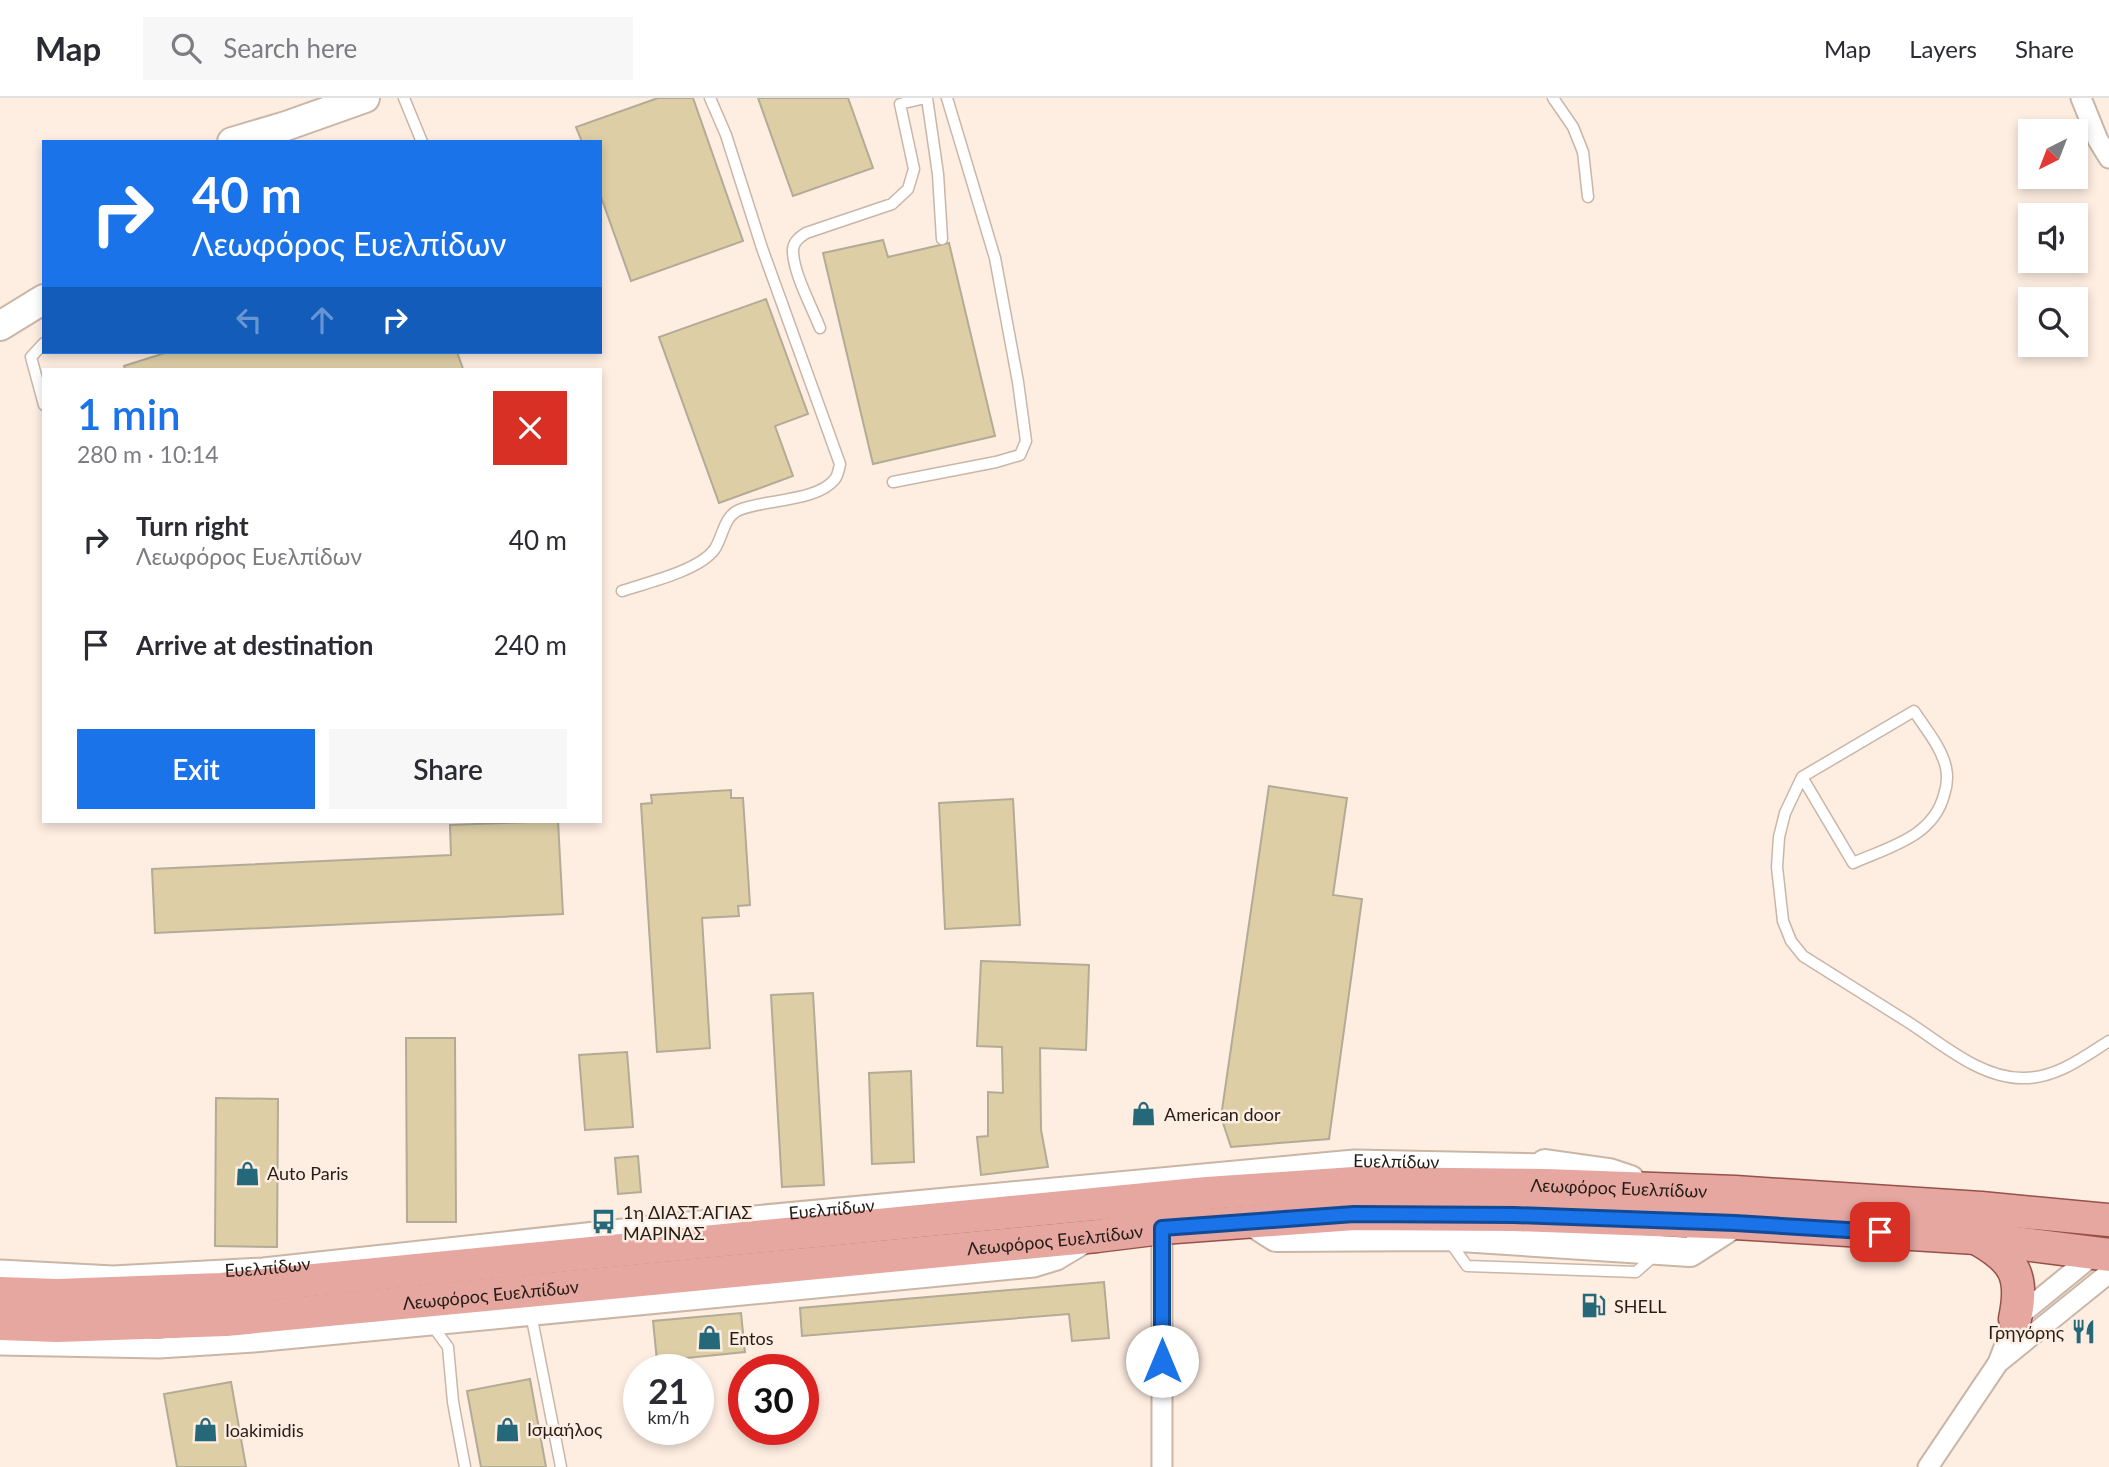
<!DOCTYPE html>
<html lang="en">
<head>
<meta charset="utf-8">
<style>
  body { margin:0; font-family:Lato,sans-serif; background:#f7f7f7; color:#2b2b33; height:100vh; display:flex; flex-direction:column; font-size:26px; white-space:nowrap }
  * { box-sizing:border-box; margin:0 }
  p { font-size:23px; color:#7c7c81 }
  .icon { flex:none; width:38px; height:38px; fill:none; stroke:currentColor; stroke-width:2; stroke-linecap:round; stroke-linejoin:round }
  .map { position:relative; flex:1; overflow:hidden }
  .details { position:absolute; left:42px; top:270px; width:560px; height:455px; display:flex; flex-direction:column; background:#fff; border-radius:0px; box-shadow:0 4px 10px #0003 }
  .details>* { flex:none }
  .banner { position:absolute; left:42px; top:42px; width:560px; height:214px; border-radius:0px; box-shadow:0 4px 10px #0003; background:#1a73e8; color:#fff; overflow:hidden }
  .needle { width:46px; rotate:222deg }
  .controls { position:absolute; left:2018px; top:21px; display:grid; gap:14px }
  .controls a { display:grid; place-items:center; width:70px; height:70px; border-radius:0px; background:#fff; box-shadow:0 4px 10px #0003; font-size:35px }
  .speed { position:absolute; left:623px; top:1256px; display:flex; gap:14px; font-size:35px; font-weight:700; text-align:center }
  .speed>* { display:grid; place-content:center; width:91px; height:91px; border-radius:50%; background:#fff; box-shadow:0 4px 10px #0003; line-height:1 }
  .speed small { font-size:18px; font-weight:400 }
  .speed .limit { border:10px solid #d22; background:#fff; color:#111 }
  .pin { position:absolute; display:grid; place-items:center; width:60px; height:60px; color:#fff; margin:-30px; border-radius:14px; box-shadow:0 4px 10px #0006 }
  .me { position:absolute; width:77px; margin:-38px; rotate:0deg; stroke-linejoin:round; filter:drop-shadow(0 0 5px #0008) }
  .turn { display:flex; align-items:center; gap:24px; height:147px; padding:0 35px; font-size:32px }
  .turn .icon { width:91px; height:91px; stroke-width:2.5 }
  .turn b { display:block; font-size:49px; line-height:60px }
  .lanes { display:flex; align-items:center; height:66px; padding:0 35px; background:#0003; justify-content:center; gap:35px; direction:ltr }
  .lanes .off { opacity:.35 }
  .round { display:grid; place-items:center; flex:none; width:74px; height:74px; border-radius:0px; background:#f7f7f7 }
  .headline { display:flex; align-items:center; justify-content:space-between; height:119px; padding:0 35px }
  h1 { font-size:42px; font-weight:600; line-height:52px; color:#1a73e8 }
  .cta { display:flex; gap:14px; margin-top:auto; padding:14px 35px }
  .cta a { flex:1; height:80px; border-radius:0px; background:#1a73e8; color:#fff; font-size:28px; font-weight:600; line-height:80px; text-align:center }
  .cta a+a { background:#f7f7f7; color:#2b2b33 }
  ul { padding:0; list-style:none }
  li { display:flex; align-items:center; gap:21px; height:105px; padding:0 35px }
  li div { flex:1 }
  li b { display:block; font-size:26px }
  li em { font-style:normal }
  header { display:flex; align-items:center; gap:42px; box-sizing:border-box; height:98px; padding:0 35px; background:#fff; border-bottom:2px solid #e1e1e2 }
  header strong { font-size:33px }
  nav { display:flex; gap:38px; margin-inline-start:auto; font-size:24px }
  .search { width:490px; height:63px; background:#f7f7f7; display:flex; align-items:center; gap:18px; box-sizing:border-box; padding:0 24px; border-radius:0px; color:#7c7c81; font-size:26px }
  .map>svg:first-child { display:block }
  .building { fill:#ddcea6; stroke:#b2ab96; stroke-width:2 }
  .lines { fill:none; stroke-linecap:round; stroke-linejoin:round }
  .lane-casing { stroke:#c9b6a7; stroke-width:13 }
  .street-casing { stroke:#c9b6a7; stroke-width:23 }
  .secondary-casing { stroke:#c9b6a7; stroke-width:32 }
  .primary-casing { stroke:#975149; stroke-width:35 }
  .lane { stroke:#fff; stroke-width:10 }
  .street { stroke:#fff; stroke-width:19 }
  .secondary { stroke:#fff; stroke-width:28 }
  .primary { stroke:#e6a7a1; stroke-width:32 }
  .route-casing { stroke:#114b97; stroke-width:18 }
  .route { stroke:#1a73e8; stroke-width:12 }
  .labels { text-anchor:middle; dominant-baseline:central; stroke-width:5; stroke-linejoin:round; paint-order:stroke }
  .poi-label { font-size:18px; fill:#251e18; stroke:#feede1; text-anchor:start }
  .street-label { font-size:18px; fill:#251e18; stroke:#feede1 }
</style>
</head>
<body>
<header>
<strong>Map</strong>
<div class="search"><svg class="icon" aria-label="search" viewBox="0 0 24 24"><circle cx="10" cy="10" r="6"/><path d="M15 15l6 6"/></svg>Search here</div>
<nav><a>Map</a><a>Layers</a><a>Share</a></nav>
</header>
<div class="map">
<svg width="2109" height="1369" viewBox="0 0 2109 1369">
  <rect width="100%" height="100%" fill="#feede1"/>
  <path class="building" d="M658 0H693L743 143 631 183 600 96V44H582L576 29Z
    M758 0H848L873 70 793 98Z
    M883 142 888 159 949 145 995 338 873 366 823 155Z
    M766 201 808 316 775 328 793 378 719 405 659 239Z
    M168 254H457L463 271H125L124 268Z
    M1269 688 1347 700 1333 797 1362 801 1329 1041 1231 1049 1221 1019Z
    M731 692V700H743L750 807 738 808 739 818 702 820 710 950 657 954 641 706 652 705 651 697Z
    M1013 701 1020 827 945 831 939 705Z
    M558 723 563 816 155 835 152 771 451 757 450 727Z
    M981 863 1089 867 1086 952 1040 950 1041 1032 1048 1069 981 1077 977 1039 988 1038V994L1003 995 1002 949 977 948Z
    M813 895 824 1087 782 1089 771 897Z
    M406 940H455L456 1124H407Z
    M627 954 633 1029 585 1032 579 957Z
    M911 973 914 1064 872 1066 869 975Z
    M216 1000 278 1001 277 1149 215 1148Z
    M638 1058 641 1094 618 1096 615 1060Z
    M1104 1184 1109 1240 1072 1243 1069 1216 802 1238 800 1210Z
    M741 1215 745 1254 657 1263 653 1223Z
    M530 1281 546 1369H481L467 1293Z
    M231 1284 246 1369H177L164 1296Z"/>
  <g class="lines">
    <defs>
      <path id="lane" d="M404 0 422 44
        M927 0 938 76 942 141
        M1553 0 1573 29 1583 54 1588 99
        M820 230C812 209 792 173 793 151 794 143 800 139 806 135L892 106 908 91 914 71 900 6 925 0
        M44 245 31 259 44 307
        M893 384 996 364 1020 357 1026 343 1018 284 995 160 947 0
        M622 493C646 485 698 473 714 452 723 440 723 419 739 412 765 401 817 404 835 381 838 377 839 371 840 366L762 150 726 37 710 0
        M1802 679 1853 765C1889 749 1933 739 1944 697 1947 688 1948 679 1946 670 1942 650 1925 630 1914 613L1802 679 1785 715 1779 739 1777 769 1783 823 1791 843 1803 858C1838 880 1873 902 1908 924 1941 945 1980 980 2022 980 2055 981 2082 960 2109 943
        M1450 1144 1467 1168 1636 1174 1654 1158
        M531 1216 561 1369
        M431 1226 448 1249 453 1304 465 1369"/>
      <g id="street">
        <path d="M2081 0 2098 42 2109 60"/>
        <path id="s1" d="M0 1172 113 1178 263 1170 678 1125 1354 1062 1545 1066V1079"/>
        <path d="M0 1247 159 1250 254 1244 1034 1169 1057 1162 1087 1144"/>
        <path d="M1999 1264 2109 1175"/>
        <path d="M1162 1369V1130"/>
        <path d="M1928 1369 1998 1265 2015 1221 2096 1155"/>
      </g>
      <path id="secondary" d="M232 44 286 28 365 0
        M0 228 44 201
        M1545 1066 1609 1075 1630 1082
        M1251 1123 1276 1139 1445 1138 1690 1154 1735 1125"/>
      <g id="primary">
        <path d="M1978 1141C2015 1162 2024 1178 2015 1221"/>
        <path id="s2" d="M0 1195 58 1197 221 1191 1207 1095 1354 1085 1546 1087 1735 1094 1981 1110 2109 1122"/>
        <path id="s3" d="M0 1226 58 1228 226 1222 1097 1138 1162 1130 1354 1116 1514 1117 1735 1125 1976 1140 2109 1157"/>
      </g>
    </defs>
    <use href="#lane" class="lane-casing"/>
    <use href="#street" class="street-casing"/>
    <use href="#secondary" class="secondary-casing"/>
    <use href="#primary" class="primary-casing"/>
    <use href="#lane" class="lane"/>
    <use href="#street" class="street"/>
    <use href="#secondary" class="secondary"/>
    <use href="#primary" class="primary"/>
  </g>
  <g class="lines">
    <defs>
      <path id="route" d="M1162 1263V1130L1354 1116 1514 1117 1735 1125 1880 1134"/>
    </defs>
    <use href="#route" class="route-casing"/>
    <use href="#route" class="route"/>
  </g>
  <defs>
    <symbol id="shop-bare" viewBox="-9 -9 18 18"><path d="M-5-2.5h2.3a2.7 3.5 0 0 1 5.4 0H5L5.5 6h-11ZM-1.5-2.5h3a1.5 2.3 0 0 0-3 0Z" fill="#25687a" stroke="#feede1" stroke-width="2.5" paint-order="stroke"/></symbol>
    <symbol id="bus-bare" viewBox="-9 -9 18 18"><path d="M-5-6H5V4H4V6H2V4H-2V6H-4V4H-5ZM-3.5-4V0h7V-4ZM-3.5 1.2v1.5H-2V1.2ZM2 1.2v1.5H3.5V1.2Z" fill="#25687a" stroke="#feede1" stroke-width="2.5" paint-order="stroke"/></symbol>
    <symbol id="fuel-bare" viewBox="-9 -9 18 18"><path d="M-5.5-6h7V0h2V4h1.3V-2.5L3-4.5l.8-.8L6-3V5H2.5V1h-1V6h-7ZM-4.2-4.7v3.2H.2V-4.7Z" fill="#25687a" stroke="#feede1" stroke-width="2.5" paint-order="stroke"/></symbol>
    <symbol id="restaurant-bare" viewBox="-9 -9 18 18"><path d="M-5-6h1v4h1v-4h1v4h1v-4h1v5L-1.5 .5V6h-2V.5L-5-1ZM5-6V6H3V1.5H1.5Q1.5-4 5-6Z" fill="#25687a" stroke="#feede1" stroke-width="2.5" paint-order="stroke"/></symbol>
  </defs>
  <g fill-rule="evenodd">
    <use href="#shop-bare" x="1126" y="998" width="35" height="35"/>
    <use href="#shop-bare" x="230" y="1058" width="35" height="35"/>
    <use href="#bus-bare" x="586" y="1106" width="35" height="35"/>
    <use href="#fuel-bare" x="1576" y="1190" width="35" height="35"/>
    <use href="#restaurant-bare" x="2066" y="1216" width="35" height="35"/>
    <use href="#shop-bare" x="692" y="1222" width="35" height="35"/>
    <use href="#shop-bare" x="490" y="1314" width="35" height="35"/>
    <use href="#shop-bare" x="188" y="1314" width="35" height="35"/>
  </g>
  <g class="labels">
    <g class="poi-label">
      <text x="1164" y="1016">American door</text>
      <text x="267" y="1075">Auto Paris</text>
      <text x="623" y="1114">1η ΔΙΑΣΤ.ΑΓΙΑΣ<tspan x="623" dy="21">ΜΑΡΙΝΑΣ</tspan></text>
      <text x="1614" y="1208">SHELL</text>
      <text x="2064" y="1234" text-anchor="end">Γρηγόρης</text>
      <text x="729" y="1240">Entos</text>
      <text x="527" y="1331">Ισμαήλος</text>
      <text x="225" y="1332">Ioakimidis</text>
    </g>
    <g class="street-label">
      <text stroke="none"><textPath href="#s1" startOffset="1402">Ευελπίδων</textPath></text>
      <text stroke="none"><textPath href="#s2" startOffset="1624">Λεωφόρος Ευελπίδων</textPath></text>
      <text stroke="none"><textPath href="#s1" startOffset="835">Ευελπίδων</textPath></text>
      <text stroke="none"><textPath href="#s3" startOffset="1059">Λεωφόρος Ευελπίδων</textPath></text>
      <text stroke="none"><textPath href="#s1" startOffset="268">Ευελπίδων</textPath></text>
      <text stroke="none"><textPath href="#s3" startOffset="492">Λεωφόρος Ευελπίδων</textPath></text>
    </g>
  </g>
</svg>
<div class="controls">
<a><svg class="needle" viewBox="-14 -14 28 28"><path d="M0-13l5 13h-10z" fill="#e53935"/><path d="M0 13l5-13h-10z" fill="#7c7c81"/></svg></a>
<a><svg class="icon" aria-label="sound" viewBox="0 0 24 24"><path d="M4 9h4l5-4v14l-5-4H4zM17 9q2 3 0 6"/></svg></a>
<a><svg class="icon" aria-label="search" viewBox="0 0 24 24"><circle cx="10" cy="10" r="6"/><path d="M15 15l6 6"/></svg></a>
</div>
<div class="speed"><div>21<small>km/h</small></div><div class="limit">30</div></div>
<div class="pin" style="left:1880px;top:1134px;background:#d93025"><svg class="icon" aria-label="arrive" viewBox="0 0 24 24"><path d="M6 21V4h12l-3 4 3 4H6"/></svg></div>
<svg class="me" style="left:1162px;top:1263px" viewBox="-20 -20 40 40"><circle r="19" fill="#fff"/><path d="M0-13L10 11 0 6-10 11z" fill="#1a73e8"/></svg>
<div class="banner">
<div class="turn"><svg class="icon" aria-label="right" viewBox="0 0 24 24"><path d="M7 20v-9h11M14 6l5 5-5 5"/></svg><div><b>40 m</b>Λεωφόρος Ευελπίδων</div></div>
<div class="lanes"><svg class="icon off" aria-label="left" viewBox="0 0 24 24"><path d="M17 20v-9H6M10 6l-5 5 5 5"/></svg><svg class="icon off" aria-label="ahead" viewBox="0 0 24 24"><path d="M12 20V5M6 11l6-6 6 6"/></svg><svg class="icon" aria-label="right" viewBox="0 0 24 24"><path d="M7 20v-9h11M14 6l5 5-5 5"/></svg></div>
</div>
<section class="details">
<div class="headline"><div><h1>1 min</h1><p>280 m · 10:14</p></div><a class="round" style="background:#d93025;color:#fff"><svg class="icon" aria-label="close" viewBox="0 0 24 24"><path d="M6 6l12 12M18 6L6 18"/></svg></a></div>
<ul>
<li><svg class="icon" aria-label="right" viewBox="0 0 24 24"><path d="M7 20v-9h11M14 6l5 5-5 5"/></svg><div><b>Turn right</b><p>Λεωφόρος Ευελπίδων</p></div><em>40 m</em></li>
<li><svg class="icon" aria-label="arrive" viewBox="0 0 24 24"><path d="M6 21V4h12l-3 4 3 4H6"/></svg><div><b>Arrive at destination</b></div><em>240 m</em></li>
</ul>
<div class="cta"><a>Exit</a><a>Share</a></div>
</section>
</div>
</body>
</html>
